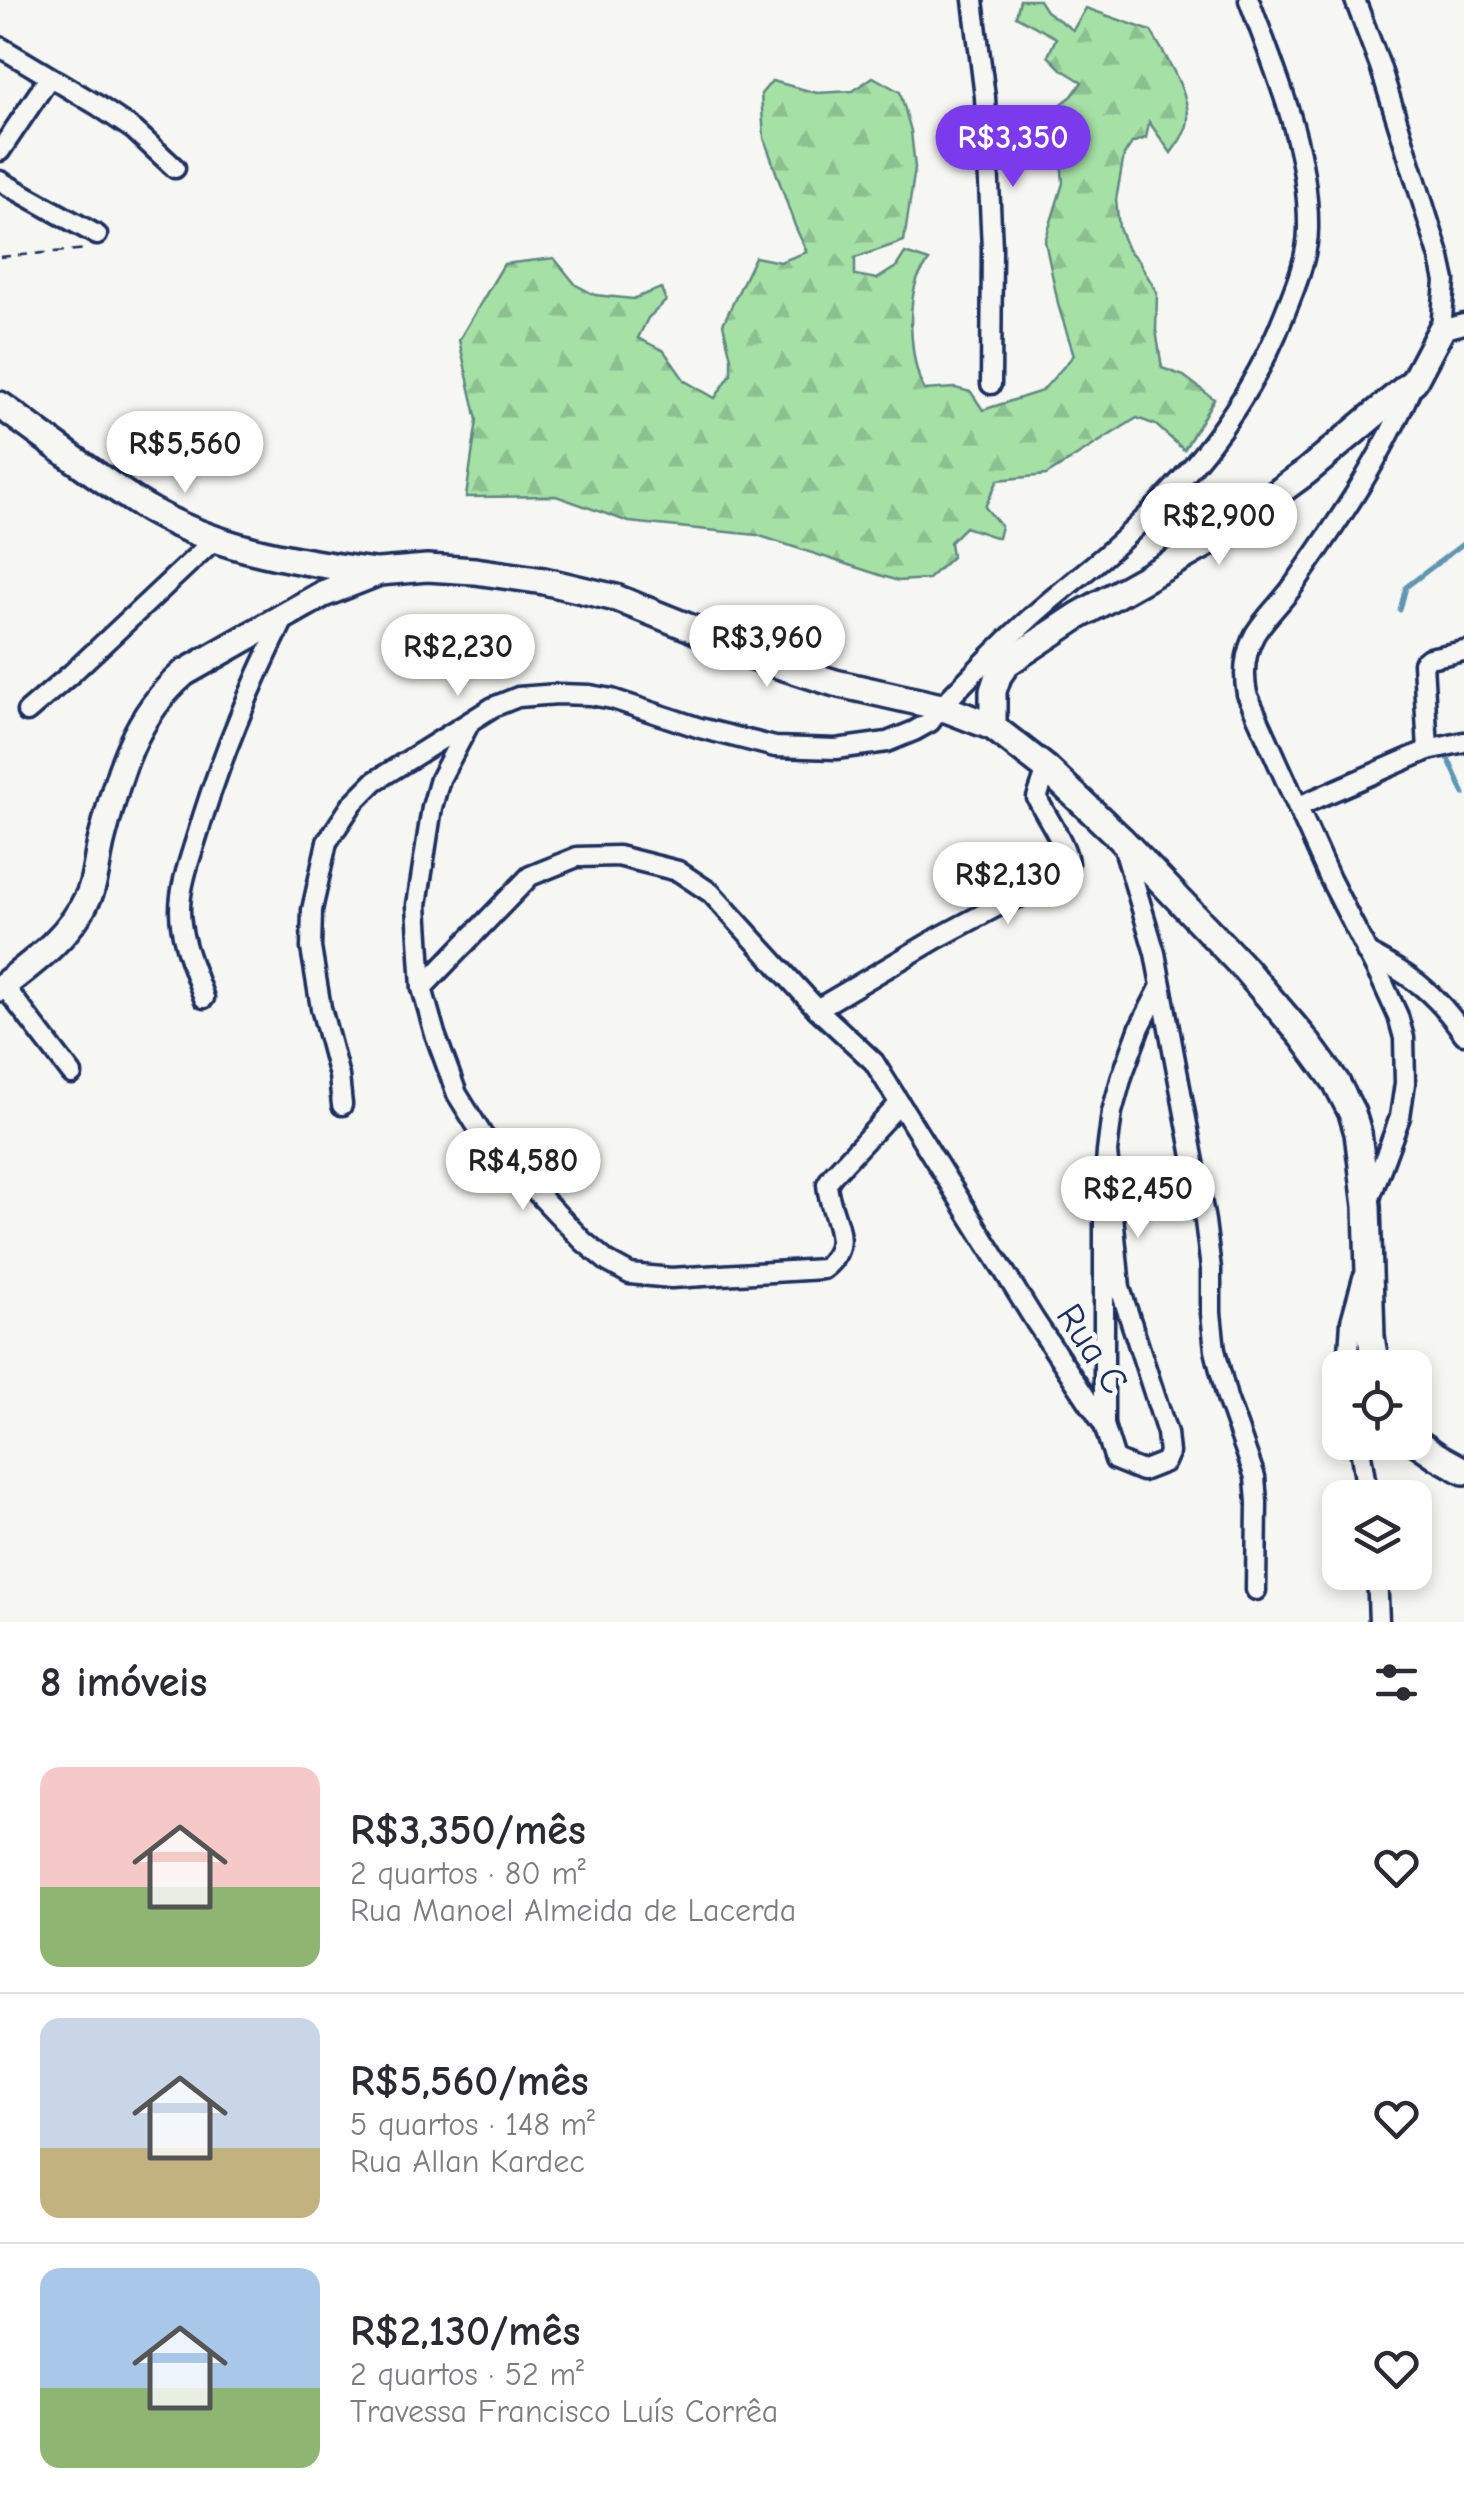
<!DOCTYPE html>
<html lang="pt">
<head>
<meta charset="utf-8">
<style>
	body { margin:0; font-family:"Comic Neue",sans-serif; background:#f2f2f3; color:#2b2b33; height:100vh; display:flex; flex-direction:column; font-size:38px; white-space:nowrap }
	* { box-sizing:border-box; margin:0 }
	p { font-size:32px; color:#7c7c81 }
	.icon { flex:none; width:55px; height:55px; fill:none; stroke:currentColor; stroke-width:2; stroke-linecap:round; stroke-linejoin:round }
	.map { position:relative; height:1622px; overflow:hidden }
	.drawer { display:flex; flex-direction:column; background:#fff; flex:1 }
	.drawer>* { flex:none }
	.controls { position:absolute; left:1322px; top:1350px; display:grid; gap:20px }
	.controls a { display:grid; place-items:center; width:110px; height:110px; border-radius:20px; background:#fff; box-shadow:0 5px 15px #0003; font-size:50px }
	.price { position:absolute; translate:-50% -85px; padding:0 22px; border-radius:35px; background:#fff; color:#222; font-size:32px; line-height:65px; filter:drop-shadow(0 2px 5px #0008) }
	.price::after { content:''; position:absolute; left:50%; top:60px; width:30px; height:22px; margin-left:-15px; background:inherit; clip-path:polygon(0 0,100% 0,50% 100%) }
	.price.on { background:#7c3aed; color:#fff }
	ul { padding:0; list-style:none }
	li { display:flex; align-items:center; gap:30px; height:250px; padding:0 40px }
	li+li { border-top:2px solid #e1e1e2 }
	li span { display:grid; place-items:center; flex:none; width:280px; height:200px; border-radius:20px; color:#555 }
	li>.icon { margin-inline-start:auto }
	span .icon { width:120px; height:120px; fill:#fffc; stroke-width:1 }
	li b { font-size:42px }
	h2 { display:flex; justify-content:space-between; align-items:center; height:120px; padding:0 40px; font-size:42px }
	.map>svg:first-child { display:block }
	.forest { fill:url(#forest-firs); stroke:#608882; stroke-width:2.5 }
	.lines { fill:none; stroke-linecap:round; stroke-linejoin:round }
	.stream { stroke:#5f97b3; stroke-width:5 }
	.street-casing { stroke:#1b2f5e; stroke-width:25 }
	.secondary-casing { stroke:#1b2f5e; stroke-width:32 }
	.path { stroke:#1b2f5e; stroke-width:2.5; stroke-dasharray:10 8; stroke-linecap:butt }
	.street { stroke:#f6f6f2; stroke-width:18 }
	.secondary { stroke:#f6f6f2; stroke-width:25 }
	.labels { text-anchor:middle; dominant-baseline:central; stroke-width:10; stroke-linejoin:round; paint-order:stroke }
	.street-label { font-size:38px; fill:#1b2f5e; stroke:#f6f6f2 }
</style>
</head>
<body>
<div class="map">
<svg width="1464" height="1622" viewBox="0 0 1464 1622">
	<defs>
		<pattern id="forest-firs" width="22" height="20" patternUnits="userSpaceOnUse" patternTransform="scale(2.5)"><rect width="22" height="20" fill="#a5e0a5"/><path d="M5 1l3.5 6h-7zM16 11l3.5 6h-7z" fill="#8dc090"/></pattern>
	</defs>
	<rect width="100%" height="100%" fill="#f6f6f2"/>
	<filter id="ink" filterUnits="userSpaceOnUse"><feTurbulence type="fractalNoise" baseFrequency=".01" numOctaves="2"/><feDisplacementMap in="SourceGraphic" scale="20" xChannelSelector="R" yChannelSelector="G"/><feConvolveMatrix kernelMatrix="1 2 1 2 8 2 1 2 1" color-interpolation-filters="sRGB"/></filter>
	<g filter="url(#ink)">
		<path class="forest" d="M1020 0H1039L1046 11 1073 30 1086 8 1151 31C1164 54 1194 99 1187 125 1185 135 1177 144 1171 153L1149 122 1146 138 1132 143 1124 155 1116 200 1119 228 1128 250 1139 261 1157 293 1156 330 1162 368 1184 376 1214 399 1184 450 1156 425 1137 418 1046 475 998 480 985 507 1001 526 998 538 965 527 950 542 952 557 928 579 898 581 757 535 629 522 556 496 466 497 477 420 459 340 504 264 554 258 576 285 595 295 633 299 661 288 666 301 648 318 638 338 664 351 685 381 715 398 731 374V358L723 324 755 257 780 262 807 252 795 226 764 138 761 94 772 81 817 93 853 91 873 77 900 92 911 131 915 168 904 241 855 258V275L877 279 896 267 905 253 929 261C924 268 918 275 916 283 907 312 911 363 924 390L955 388 971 392 983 410 1042 391 1074 355 1059 308 1045 241 1063 183 1060 146 1040 136 1047 115 1072 96 1082 82 1061 69 1048 56 1056 38 1016 16Z"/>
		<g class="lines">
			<g class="stream">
				<polyline points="1400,610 1406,587 1464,543"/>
				<polyline points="1448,758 1464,794"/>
			</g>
			<defs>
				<g id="street">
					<polyline points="973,0 985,97 992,248 991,384"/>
					<polyline points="1355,0 1380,66 1440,258 1445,281 1441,330 1464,324"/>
					<polyline points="0,47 97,105 134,130 175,168"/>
					<polyline points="0,151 49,78"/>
					<polyline points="0,181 97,235"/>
					<polyline points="27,712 71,674 216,538"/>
					<path d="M469 724 440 779 432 807 417 905 422 988 435 1034 457 1094 483 1136 583 1241 608 1262 630 1274 671 1278 823 1269C857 1243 829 1217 827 1184L832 1176 899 1104"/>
					<polyline points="1428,750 1423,663 1429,658 1464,651"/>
					<polyline points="1299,806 1428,750 1464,742"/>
					<polyline points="1123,845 1155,953 1205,1221 1211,1269 1211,1313 1215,1350 1227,1398 1255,1477 1257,1502 1256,1590"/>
					<path d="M1366 952C1412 976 1434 991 1464 1034"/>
					<polyline points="4,986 72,1074"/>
					<polyline points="422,988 530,876 577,857 618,856 678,871 711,893 817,1009 874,1062 1035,1321 1104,1425"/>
					<path d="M204 998C194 970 180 940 180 910 180 885 190 859 197 836 220 759 250 687 286 615"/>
					<path d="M817 1009 936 939 996 907 1061 879C1065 874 1067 872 1068 865 1069 848 1045 815 1037 798L1047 769"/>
					<path d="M342 1105 339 1076 321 1008 311 948 312 910 327 842 353 803 375 781 493 707 518 697 558 694 590 695 612 699 700 728 775 747 836 749 887 742 914 731 930 722 941 707C969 678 997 648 1027 621 1052 598 1078 578 1103 557 1180 490 1247 411 1284 315 1295 288 1308 257 1308 228 1309 148 1276 73 1249 0"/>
					<polyline points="1107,1152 1120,1288 1167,1433 1169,1453 1165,1462 1142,1471 1115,1460 1104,1425 1104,1195 1107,1152 1112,1112 1122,1076 1140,1027 1161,986"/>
					<path d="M1369 1201 1400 1117 1405 1083 1404 1038 1398 1016 1382 981 1330 879 1247 694C1243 674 1245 652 1255 634 1266 616 1282 602 1294 585 1338 522 1382 458 1412 386"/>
					<polyline points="1348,1368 1351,1321 1363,1278"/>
					<polyline points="1359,1442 1368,1498"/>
					<polyline points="1377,1572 1379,1622"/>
				</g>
				<g id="secondary">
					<path d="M0 405C46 438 91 473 138 503 209 548 293 561 374 572"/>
					<polyline points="993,727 993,691 998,676 1007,663 1078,616 1213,540 1306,472 1414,381 1441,330"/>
					<path d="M0 988C34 962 71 935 89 895 96 879 97 859 101 842 118 777 131 719 184 673L323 594 379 572 427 568 475 571 544 581 616 598 691 628 753 657 835 683 941 707 993 727 1047 769 1121 839 1244 968 1303 1037 1336 1082 1352 1113 1358 1133 1367 1206 1371 1337 1376 1368"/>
					<polyline points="1415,1441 1437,1456 1464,1471"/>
				</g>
			</defs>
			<use href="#street" class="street-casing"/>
			<use href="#secondary" class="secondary-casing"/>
			<polyline class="path" points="0,257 88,249"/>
			<use href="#street" class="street"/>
			<use href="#secondary" class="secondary"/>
		</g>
	</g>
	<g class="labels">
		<g class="street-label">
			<text transform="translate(1092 1349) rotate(57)">Rua C</text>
		</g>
	</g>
</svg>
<div class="controls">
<a><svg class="icon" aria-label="locate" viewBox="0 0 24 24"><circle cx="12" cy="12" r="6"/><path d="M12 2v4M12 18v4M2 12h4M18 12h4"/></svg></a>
<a><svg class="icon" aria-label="layers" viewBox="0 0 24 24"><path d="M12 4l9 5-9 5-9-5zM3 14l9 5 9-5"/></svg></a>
</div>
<b class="price on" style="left:1013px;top:190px">R$3,350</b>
<b class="price" style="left:185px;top:496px">R$5,560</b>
<b class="price" style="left:1219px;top:568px">R$2,900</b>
<b class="price" style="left:767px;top:690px">R$3,960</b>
<b class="price" style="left:458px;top:699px">R$2,230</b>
<b class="price" style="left:1008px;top:927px">R$2,130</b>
<b class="price" style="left:523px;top:1213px">R$4,580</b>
<b class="price" style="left:1138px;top:1241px">R$2,450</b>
</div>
<section class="drawer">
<h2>8 imóveis<svg class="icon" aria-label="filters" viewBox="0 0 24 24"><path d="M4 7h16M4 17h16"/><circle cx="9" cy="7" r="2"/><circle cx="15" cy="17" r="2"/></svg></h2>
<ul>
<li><span style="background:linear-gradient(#f6c9c9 60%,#8fb573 0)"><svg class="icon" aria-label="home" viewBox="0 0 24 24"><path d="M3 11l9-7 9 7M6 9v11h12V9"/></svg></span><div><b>R$3,350/mês</b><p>2 quartos · 80 m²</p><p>Rua Manoel Almeida de Lacerda</p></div><svg class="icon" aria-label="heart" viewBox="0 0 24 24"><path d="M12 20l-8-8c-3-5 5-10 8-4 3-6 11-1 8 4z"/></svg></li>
<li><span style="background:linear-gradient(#c9d6e8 65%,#c2b280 0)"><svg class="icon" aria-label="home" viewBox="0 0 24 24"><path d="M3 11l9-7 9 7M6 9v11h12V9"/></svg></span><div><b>R$5,560/mês</b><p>5 quartos · 148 m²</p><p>Rua Allan Kardec</p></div><svg class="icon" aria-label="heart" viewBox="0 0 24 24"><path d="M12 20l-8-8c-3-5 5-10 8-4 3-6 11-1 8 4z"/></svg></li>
<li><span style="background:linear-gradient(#a9c7e8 60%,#8fb573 0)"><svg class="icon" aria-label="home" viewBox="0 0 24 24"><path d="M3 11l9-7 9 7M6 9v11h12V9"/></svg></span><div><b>R$2,130/mês</b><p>2 quartos · 52 m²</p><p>Travessa Francisco Luís Corrêa</p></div><svg class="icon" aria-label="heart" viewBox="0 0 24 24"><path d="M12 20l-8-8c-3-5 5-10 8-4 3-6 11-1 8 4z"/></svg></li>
</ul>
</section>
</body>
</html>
